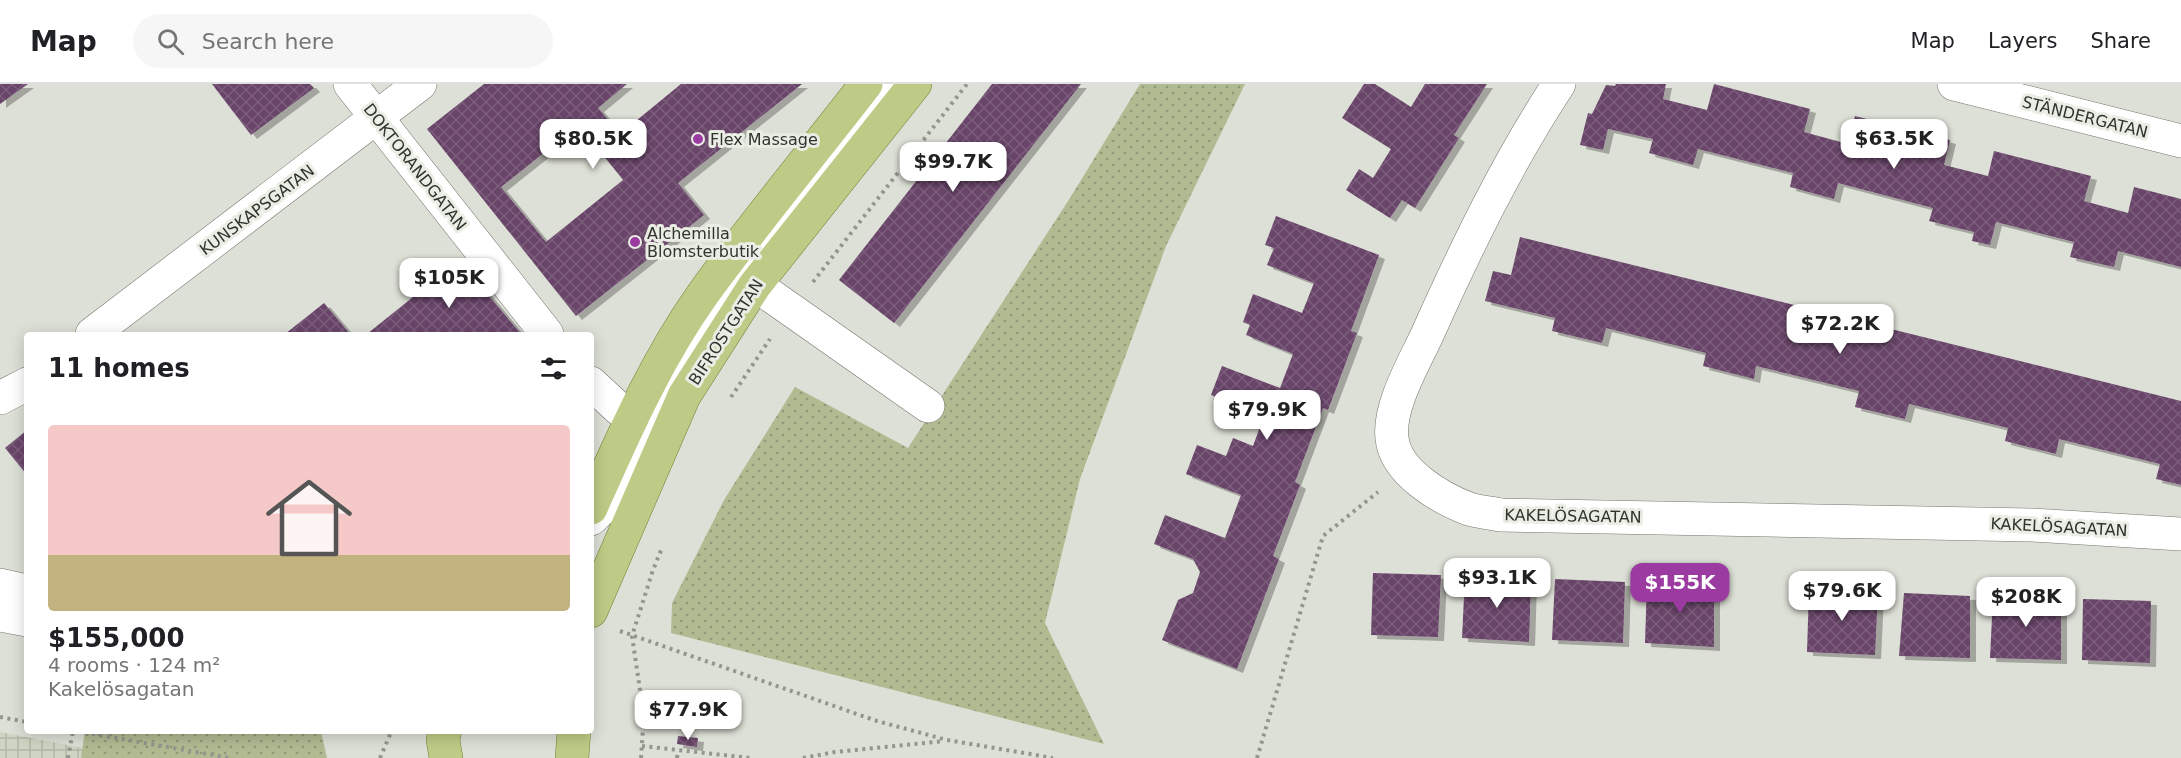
<!DOCTYPE html>
<html lang="en">
<head>
<meta charset="utf-8">
<style>
	body { margin:0; font-family:"DejaVu Sans",sans-serif; background:#f6f6f6; color:#202124; height:100vh; display:flex; flex-direction:column; font-size:22px; white-space:nowrap }
	* { box-sizing:border-box; margin:0 }
	p { font-size:20px; color:#757577 }
	.icon { flex:none; width:33px; height:33px; fill:none; stroke:currentColor; stroke-width:2; stroke-linecap:round; stroke-linejoin:round }
	.map { position:relative; flex:1; overflow:hidden }
	.sheet { position:absolute; left:24px; top:248px; width:570px; height:402px; display:flex; flex-direction:column; background:#fff; border-radius:6px; box-shadow:0 3px 15px #0003 }
	.sheet>* { flex:none }
	.price { position:absolute; translate:-50% -51px; padding:0 14px; border-radius:12px; background:#fff; color:#222; font-size:20px; line-height:39px; filter:drop-shadow(0 2px 3px #0008) }
	.price::after { content:''; position:absolute; left:50%; top:36px; width:18px; height:14px; margin-left:-9px; background:inherit; clip-path:polygon(0 0,100% 0,50% 100%) }
	.price.active { background:#9b3aa1; color:#fff }
	ul { padding:0; list-style:none }
	li { display:grid; align-content:center; gap:12px; height:318px; padding:0 24px }
	li+li { border-top:2px solid #e0e0e0 }
	li span { display:grid; place-items:center; height:186px; border-radius:6px; color:#555 }
	li>.icon { margin-inline-start:auto }
	span .icon { width:108px; height:108px; fill:#fffc; stroke-width:1 }
	li b { font-size:26px }
	h2 { display:flex; justify-content:space-between; align-items:center; height:72px; padding:0 24px; font-size:26px }
	header { display:flex; align-items:center; gap:36px; box-sizing:border-box; height:84px; padding:0 30px; background:#fff; border-bottom:2px solid #e0e0e0 }
	header strong { font-size:28px }
	nav { display:flex; gap:33px; margin-inline-start:auto; font-size:21px }
	.search { width:420px; height:54px; background:#f6f6f6; display:flex; align-items:center; gap:15px; box-sizing:border-box; padding:0 21px; border-radius:33px; color:#757577; font-size:22px }
	.map>svg:first-child { display:block }
	.industrial { fill:url(#industrial-grid) }
	.grass { fill:url(#grass-dots) }
	.building { fill:url(#building-cross-hatch); fill-rule:evenodd; filter:url(#shadow) }
	.lines { fill:none; stroke-linecap:round; stroke-linejoin:round }
	.minor-casing { stroke:#73766d; stroke-width:34 }
	.major-casing { stroke:#6f7f33; stroke-width:34 }
	.path { stroke:#93968e; stroke-width:4; stroke-dasharray:3 4.5; stroke-linecap:butt }
	.minor { stroke:#fff; stroke-width:33 }
	.major { stroke:#bdcb86; stroke-width:33 }
	.poi-dot { fill:#9b3aa1; stroke:#eaede3; stroke-width:2 }
	.labels { text-anchor:middle; dominant-baseline:central; stroke-width:6; stroke-linejoin:round; paint-order:stroke }
	.street-label { font-size:16px; fill:#31332f; stroke:#eaede3 }
	.poi-label { font-size:16px; fill:#31332f; stroke:#eaede3; text-anchor:start }
</style>
</head>
<body>
<header>
<strong>Map</strong>
<div class="search"><svg class="icon" aria-label="search" viewBox="0 0 24 24"><circle cx="10" cy="10" r="6"/><path d="M15 15l6 6"/></svg>Search here</div>
<nav><a>Map</a><a>Layers</a><a>Share</a></nav>
</header>
<div class="map">
<svg width="2181" height="674" viewBox="0 0 2181 674">
	<defs>
		<pattern id="industrial-grid" width="8" height="8" patternUnits="userSpaceOnUse" patternTransform="scale(1.5)"><rect width="8" height="8" fill="#d0d5c3"/><path d="M0 4h8M4 0v8" fill="none" stroke="#b3b7a8"/></pattern>
		<pattern id="grass-dots" width="8" height="8" patternUnits="userSpaceOnUse" patternTransform="scale(1.5)"><rect width="8" height="8" fill="#b0bb92"/><path d="M2 2h.1M6 6h.1" fill="none" stroke="#909978" stroke-width="1.8" stroke-linecap="round"/></pattern>
		<pattern id="building-cross-hatch" width="8" height="8" patternUnits="userSpaceOnUse" patternTransform="scale(1.5)"><rect width="8" height="8" fill="#69446a"/><path d="M0 0l8 8M0 8l8-8" fill="none" stroke="#7b5d7b"/></pattern>
		<filter id="shadow"><feDropShadow dx="6" dy="4" stdDeviation="0" flood-color="#0004"/></filter>
	</defs>
	<rect width="100%" height="100%" fill="#dde0d6"/>
	<polygon class="industrial" points="0,648 83,664 81,674 0,674"/>
	<g class="grass">
		<polygon points="1140,0 1245,0 1166,162 1080,395 1045,539 1104,660 671,549 672,519 724,416 795,303 908,364 1070,114"/>
		<polygon points="85,646 321,647 327,674 81,674"/>
	</g>
	<g class="building">
		<polygon points="0,0 28,0 0,20"/>
		<polygon points="212,0 310,0 314,4 251,51"/>
		<path d="M484 0H627L598 24 620 50 681 0H802L678 99 704 131 576 232 427 45ZM579 41 623 96 546 158 501 103Z"/>
		<polygon points="992,0 1081,0 894,239 839,196"/>
		<polygon points="1364,0 1375,0 1411,23 1425,0 1487,0 1454,51 1459,54 1415,124 1402,116 1390,134 1346,106 1359,85 1373,94 1391,65 1342,34"/>
		<polygon points="1616,0 1666,0 1663,15 1707,26 1714,0 1810,25 1804,48 1848,60 1855,32 1950,56 1944,81 1988,92 1994,67 2091,92 2084,117 2128,129 2134,103 2181,115 2181,183 2118,167 2114,183 2070,173 2074,158 1996,138 1990,161 1972,157 1974,148 1929,137 1933,124 1838,99 1834,115 1790,103 1793,89 1698,65 1693,81 1649,69 1653,55 1608,45 1603,66 1580,61 1588,29 1592,30 1606,1 1615,2"/>
		<polygon points="1276,132 1379,171 1351,247 1357,249 1328,326 1323,324 1295,398 1300,401 1273,472 1279,475 1237,585 1162,556 1178,516 1193,509 1200,488 1193,475 1154,460 1165,431 1225,454 1241,411 1186,390 1197,361 1226,372 1233,354 1253,362 1264,332 1211,311 1222,282 1280,304 1293,270 1246,251 1250,241 1243,238 1253,210 1302,229 1314,199 1267,181 1274,164 1265,161"/>
		<polygon points="1520,153 2181,317 2181,401 2156,395 2160,380 2059,355 2056,370 2005,357 2008,344 1909,320 1905,335 1855,323 1859,307 1756,282 1754,295 1703,282 1706,269 1606,244 1602,259 1552,247 1555,234 1485,217 1493,187 1511,191"/>
		<polygon points="459,176 521,250 367,250"/>
		<polygon points="324,219 350,250 285,250"/>
		<polygon points="27,346 27,391 5,364"/>
		<polygon points="1373,489 1441,491 1438,553 1371,551"/>
		<polygon points="1465,492 1531,495 1529,558 1462,554"/>
		<polygon points="1555,495 1625,498 1623,559 1552,556"/>
		<polygon points="1647,498 1714,501 1714,563 1645,559"/>
		<polygon points="1809,506 1878,508 1875,571 1807,568"/>
		<polygon points="1904,509 1970,512 1970,574 1899,572"/>
		<polygon points="1993,513 2061,514 2061,576 1990,574"/>
		<polygon points="2083,515 2151,517 2150,579 2082,576"/>
		<polygon points="678,652 698,654 697,663 677,660"/>
	</g>
	<g class="lines">
		<defs>
			<g id="minor">
				<polyline points="350,0 547,250"/>
				<path d="M1559 0C1507 79 1466 164 1427 251 1414 279 1388 323 1392 354 1395 388 1440 414 1469 425 1479 428 1491 429 1501 431L2032 441 2181 450"/>
				<polyline points="1954,0 2181,57"/>
				<polyline points="733,185 928,322"/>
				<polyline points="92,250 420,0"/>
				<polyline points="591,299 619,325 632,333"/>
				<polyline points="0,314 27,300"/>
				<polyline points="591,435 618,409 632,382 656,329 688,271 722,219 890,0"/>
				<polyline points="0,501 27,507"/>
				<polyline points="0,531 27,536"/>
			</g>
			<g id="major">
				<path d="M591 424C624 350 656 276 703 210 755 138 812 70 866 0"/>
				<polyline points="591,527 684,312 755,201 915,0"/>
				<polyline points="445,646 443,656 446,674"/>
				<polyline points="572,674 574,646"/>
			</g>
		</defs>
		<use href="#minor" class="minor-casing"/>
		<use href="#major" class="major-casing"/>
		<g class="path">
			<polyline points="813,198 967,0"/>
			<polyline points="731,313 770,255"/>
			<polyline points="620,547 877,637 947,656 1053,674"/>
			<polyline points="0,633 27,638"/>
			<polyline points="70,646 230,674"/>
			<polyline points="642,662 750,674"/>
			<polyline points="68,674 73,647"/>
			<polyline points="380,674 392,646"/>
			<polyline points="641,674 643,644 640,606 632,552 653,486 662,464"/>
			<polyline points="677,674 678,667"/>
			<polyline points="803,674 835,668 944,657"/>
			<polyline points="1257,674 1323,452 1378,408"/>
		</g>
		<use href="#minor" class="minor"/>
		<use href="#major" class="major"/>
	</g>
	<g class="poi-dot">
		<circle cx="698" cy="55" r="6"/>
		<circle cx="635" cy="158" r="6"/>
	</g>
	<g class="labels">
		<g class="street-label">
			<text transform="translate(2085 33) rotate(14)">STÄNDERGATAN</text>
			<text transform="translate(415 83) rotate(52)">DOKTORANDGATAN</text>
			<text transform="translate(257 126) rotate(-37)">KUNSKAPSGATAN</text>
			<text transform="translate(726 248) rotate(-57)">BIFROSTGATAN</text>
			<text transform="translate(1573 432) rotate(1)">KAKELÖSAGATAN</text>
			<text transform="translate(2059 443) rotate(3)">KAKELÖSAGATAN</text>
		</g>
		<g class="poi-label">
			<text x="710" y="55">Flex Massage</text>
			<text x="647" y="149">Alchemilla<tspan x="647" dy="18">Blomsterbutik</tspan></text>
		</g>
	</g>
</svg>
<b class="price" style="left:593px;top:86px">$80.5K</b>
<b class="price" style="left:1894px;top:86px">$63.5K</b>
<b class="price" style="left:953px;top:109px">$99.7K</b>
<b class="price" style="left:449px;top:225px">$105K</b>
<b class="price" style="left:1840px;top:271px">$72.2K</b>
<b class="price" style="left:1267px;top:357px">$79.9K</b>
<b class="price" style="left:1497px;top:525px">$93.1K</b>
<b class="price active" style="left:1680px;top:530px">$155K</b>
<b class="price" style="left:1842px;top:538px">$79.6K</b>
<b class="price" style="left:2026px;top:544px">$208K</b>
<b class="price" style="left:688px;top:657px">$77.9K</b>
<section class="sheet">
<h2>11 homes<svg class="icon" aria-label="filters" viewBox="0 0 24 24"><path d="M4 7h16M4 17h16"/><circle cx="9" cy="7" r="2"/><circle cx="15" cy="17" r="2"/></svg></h2>
<ul>
<li><span style="background:linear-gradient(#f6c9c9 70%,#c2b280 0)"><svg class="icon" aria-label="home" viewBox="0 0 24 24"><path d="M3 11l9-7 9 7M6 9v11h12V9"/></svg></span><div><b>$155,000</b><p>4 rooms · 124 m²</p><p>Kakelösagatan</p></div></li>
</ul>
</section>
</div>
</body>
</html>
